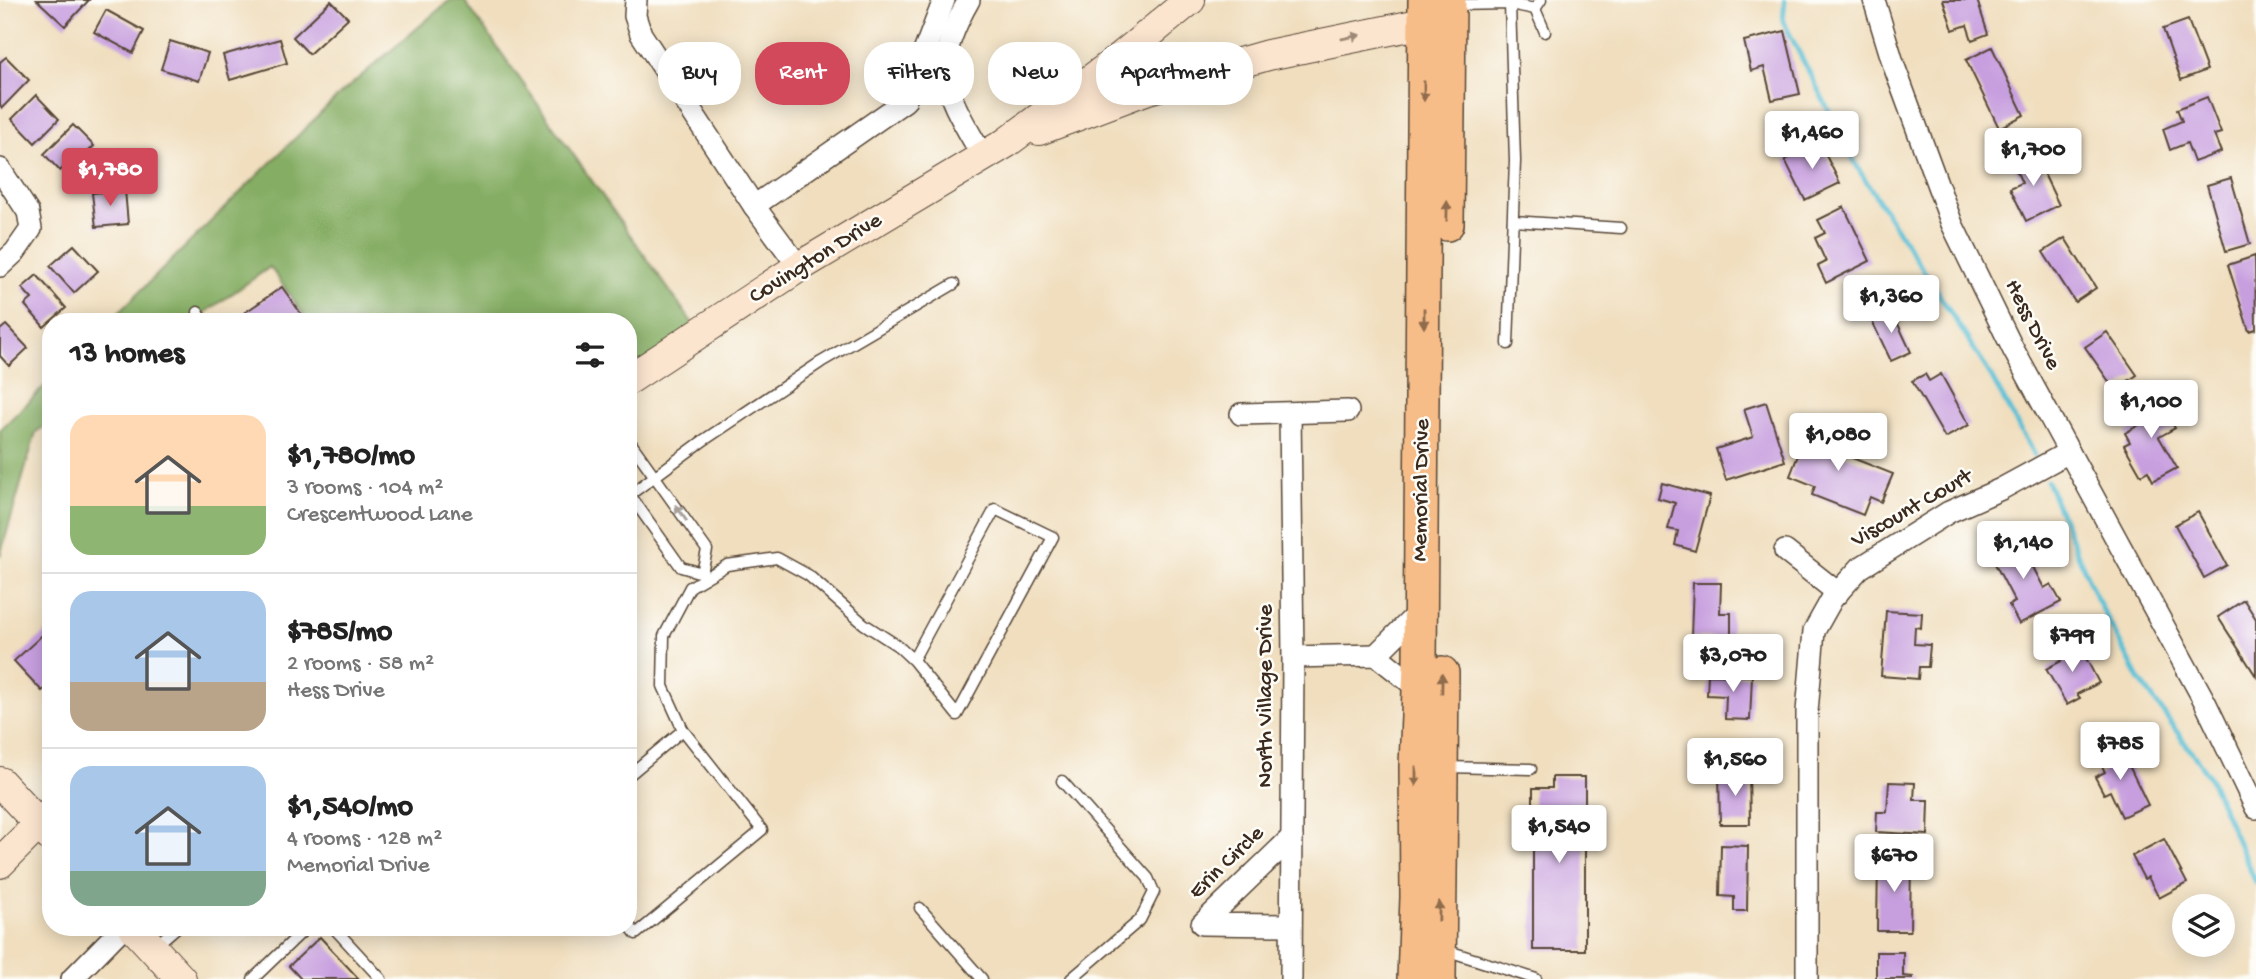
<!DOCTYPE html>
<html lang="en">
<head>
<meta charset="utf-8">
<style>
	body { margin:0; font-family:"Gochi Hand",sans-serif; background:#f6f6f6; color:#222; height:100vh; display:flex; flex-direction:column; font-size:26px; white-space:nowrap }
	* { box-sizing:border-box; margin:0 }
	p { font-size:23px; color:#767676 }
	.icon { flex:none; width:38px; height:38px; fill:none; stroke:currentColor; stroke-width:2; stroke-linecap:round; stroke-linejoin:round }
	.map { position:relative; flex:1; overflow:hidden }
	.sheet { position:absolute; left:42px; top:313px; width:595px; height:623px; display:flex; flex-direction:column; background:#fff; border-radius:28px; box-shadow:0 4px 18px #0003 }
	.sheet>* { flex:none }
	.hud { position:absolute; left:658px; top:42px; width:665px; height:63px; display:flex; gap:14px }
	.buttons { position:absolute; left:2172px; top:894px; display:grid; gap:14px }
	.buttons a { display:grid; place-items:center; width:63px; height:63px; border-radius:50%; background:#fff; box-shadow:0 4px 18px #0003; font-size:35px }
	.price { position:absolute; translate:-50% -60px; padding:0 16px; border-radius:7px; background:#fff; color:#222; font-size:23px; line-height:46px; filter:drop-shadow(0 2px 4px #0008) }
	.price::after { content:''; position:absolute; left:50%; top:42px; width:21px; height:16px; margin-left:-10px; background:inherit; clip-path:polygon(0 0,100% 0,50% 100%) }
	.price.selected { background:#d1495b; color:#fff }
	ul { padding:0; list-style:none }
	li { display:flex; align-items:center; gap:21px; height:175px; padding:0 28px }
	li+li { border-top:2px solid #e0e0e0 }
	li span { display:grid; place-items:center; flex:none; width:196px; height:140px; border-radius:21px; color:#555 }
	li>.icon { margin-inline-start:auto }
	span .icon { width:84px; height:84px; fill:#fffc; stroke-width:1 }
	li b { font-size:30px }
	h2 { display:flex; justify-content:space-between; align-items:center; height:84px; padding:0 28px; font-size:30px }
	.chip { padding:0 24px; border-radius:28px; background:#fff; box-shadow:0 4px 18px #0003; font-size:24px; line-height:63px }
	.chip.selected { background:#d1495b; color:#fff }
	.map>svg:first-child { display:block }
	.forest { fill:#85ad63; stroke:#606c40; stroke-width:2 }
	.lines { fill:none; stroke-linecap:round; stroke-linejoin:round }
	.stream { stroke:#58bfd5; stroke-width:5 }
	.building { fill:#c79fdf }
	.lane-casing { stroke:#564536; stroke-width:13 }
	.street-casing { stroke:#564536; stroke-width:24 }
	.secondary-casing { stroke:#564536; stroke-width:32 }
	.primary-casing { stroke:#564536; stroke-width:36 }
	.lane { stroke:#fff; stroke-width:10 }
	.street { stroke:#fff; stroke-width:21 }
	.secondary { stroke:#fce5cf; stroke-width:30 }
	.primary { stroke:#f7bd88; stroke-width:33 }
	.oneway { fill:#9c8876 }
	.oneway2 { fill:#906c4e }
	.oneway3 { fill:#a79f9a }
	.labels { text-anchor:middle; dominant-baseline:central; stroke-width:5; stroke-linejoin:round; paint-order:stroke }
	.street-label { font-size:23px; fill:#3b2a1e; stroke:#fdfcf7 }
</style>
</head>
<body>
<div class="map">
<svg width="2256" height="979" viewBox="0 0 2256 979">
	<rect width="100%" height="100%" fill="#fdfcf7"/>
	<filter id="ink" filterUnits="userSpaceOnUse"><feTurbulence type="fractalNoise" baseFrequency=".0143" numOctaves="2"/><feDisplacementMap in="SourceGraphic" scale="14" xChannelSelector="R" yChannelSelector="G"/><feConvolveMatrix kernelMatrix="1 2 1 2 8 2 1 2 1" color-interpolation-filters="sRGB"/></filter>
	<filter id="wash" filterUnits="userSpaceOnUse"><feTurbulence type="fractalNoise" baseFrequency=".00686" numOctaves="4" result="noise"/><feDisplacementMap in="SourceGraphic" scale="28" xChannelSelector="R" yChannelSelector="G"/><feGaussianBlur stdDeviation="1.57" result="paint"/><feColorMatrix in="noise" values="0 0 0 0 0 0 0 0 0 0 0 0 0 0 0 0 0 1.4 0 .05"/><feComposite in="paint" operator="in"/></filter>
	<g filter="url(#wash)">
		<rect width="100%" height="100%" fill="#f0debe"/>
		<g class="forest">
			<polygon points="450,0 464,0 703,338 628,385 628,322 309,322 270,267 192,322 109,322 339,95"/>
			<polygon points="51,380 51,422 36,432 0,556 0,430"/>
		</g>
		<g class="lines">
			<g class="stream">
				<polyline points="1785,0 1783,21 1859,170 1988,371 2034,455"/>
				<polyline points="2047,481 2095,595 2139,679 2208,775 2256,883"/>
			</g>
		</g>
		<g id="blocks">
			<g class="building">
				<polygon points="37,0 89,0 65,26"/>
				<polygon points="1943,0 1977,0 1988,34 1972,40 1967,25 1953,30"/>
				<polygon points="331,1 348,18 309,54 293,37"/>
				<polygon points="106,10 144,31 133,53 94,32"/>
				<polygon points="2188,20 2207,70 2181,80 2163,29"/>
				<polygon points="1785,31 1800,94 1772,100 1764,67 1751,71 1744,41"/>
				<polygon points="280,39 287,63 230,80 223,55"/>
				<polygon points="170,41 208,53 199,81 161,69"/>
				<polygon points="708,45 723,72 709,80 694,53"/>
				<polygon points="1992,47 2024,115 1999,128 1966,60"/>
				<polygon points="6,57 29,80 2,108 0,105 0,62"/>
				<polygon points="36,95 59,119 35,143 12,119"/>
				<polygon points="2207,97 2221,133 2214,135 2221,152 2194,162 2187,143 2170,150 2163,129 2182,121 2177,109"/>
				<polygon points="73,125 94,146 73,167 69,162 60,171 44,154"/>
				<polygon points="1819,142 1840,183 1805,200 1785,160"/>
				<polygon points="2033,151 2059,205 2026,221 2010,188 2022,183 2012,162"/>
				<polygon points="2231,178 2250,244 2226,251 2207,185"/>
				<polygon points="125,190 128,224 96,227 92,193"/>
				<polygon points="1844,207 1870,261 1826,283 1818,266 1826,262 1815,238 1825,233 1818,220"/>
				<polygon points="2065,238 2096,288 2075,302 2043,252"/>
				<polygon points="74,245 98,271 74,293 50,266"/>
				<polygon points="2255,256 2256,329 2249,331 2228,265"/>
				<polygon points="37,275 66,308 44,327 25,305 32,299 22,288"/>
				<polygon points="282,287 307,322 231,322"/>
				<polygon points="1891,309 1911,352 1891,361 1871,319"/>
				<polygon points="6,325 28,348 9,366 0,356 0,330"/>
				<polygon points="2107,332 2137,375 2115,390 2085,347"/>
				<polygon points="1925,374 1929,381 1941,374 1969,425 1945,438 1912,381"/>
				<polygon points="2155,393 2175,428 2159,437 2177,468 2153,481 2148,471 2141,475 2124,445 2130,442 2125,433 2144,422 2135,405"/>
				<polygon points="1766,402 1785,461 1726,480 1716,449 1753,437 1744,409"/>
				<polygon points="1809,427 1847,442 1842,454 1893,474 1881,502 1870,497 1863,515 1812,495 1815,486 1790,476"/>
				<polygon points="1662,483 1710,496 1695,551 1675,545 1678,531 1668,529 1675,503 1658,498"/>
				<polygon points="2198,512 2227,565 2204,578 2175,525"/>
				<polygon points="2014,531 2044,588 2051,584 2061,602 2019,624 2009,605 2015,602 1993,560 2003,555 1996,541"/>
				<polygon points="1693,583 1721,583 1720,613 1731,613 1731,638 1691,637"/>
				<polygon points="2244,600 2256,619 2256,676 2218,617"/>
				<polygon points="1886,611 1922,613 1921,628 1915,627 1914,644 1930,645 1928,667 1919,667 1918,679 1881,676"/>
				<polygon points="51,627 51,683 42,691 14,661"/>
				<polygon points="2078,643 2099,683 2077,694 2080,698 2067,705 2046,669 2061,661 2057,654"/>
				<polygon points="1708,675 1752,676 1750,720 1725,719 1726,696 1707,695"/>
				<polygon points="2119,745 2148,805 2122,817 2110,791 2104,794 2095,777 2105,772 2097,756"/>
				<polygon points="1749,771 1750,824 1720,824 1719,772"/>
				<polygon points="1552,777 1585,777 1585,950 1533,950 1533,788 1552,788"/>
				<polygon points="1889,782 1915,783 1914,800 1929,800 1928,835 1876,832 1877,812 1887,812"/>
				<polygon points="2164,839 2187,883 2159,898 2148,877 2144,879 2132,856"/>
				<polygon points="1721,845 1748,846 1747,911 1734,911 1734,897 1720,896"/>
				<polygon points="1878,858 1911,858 1910,931 1877,931"/>
				<polygon points="320,937 359,979 301,979 289,966"/>
				<polygon points="1876,952 1903,952 1903,976 1913,977 1913,979 1876,979"/>
			</g>
		</g>
	</g>
	<g filter="url(#ink)">
		<use href="#blocks" fill-opacity="0" stroke="#564536" stroke-width="2"/>
		<g class="lines">
			<defs>
				<g id="lane">
					<polyline points="1452,5 1510,4 1535,9 1541,0"/>
					<polyline points="1535,9 1545,32"/>
					<polyline points="1513,221 1621,228"/>
					<polyline points="198,312 204,322"/>
					<polyline points="1508,344 1515,161 1510,4"/>
					<polyline points="628,439 707,550 702,573 705,578 690,587 664,636 663,686 683,730 762,830 636,934 628,924"/>
					<polyline points="628,492 681,567 702,573"/>
					<polyline points="628,496 704,440 821,362 954,284"/>
					<polyline points="705,578 727,565 777,558 808,575 864,624 898,646 913,660 957,715 1053,537 995,509 913,660"/>
					<polyline points="1446,767 1531,769"/>
					<polyline points="628,776 683,730"/>
					<polyline points="1062,781 1148,878 1154,892 1140,920 1071,979"/>
					<polyline points="920,908 982,979"/>
					<polyline points="334,928 381,979"/>
					<polyline points="154,947 176,928"/>
					<polyline points="1442,949 1536,979"/>
					<polyline points="253,979 306,928"/>
				</g>
				<g id="street">
					<polyline points="636,0 635,16 641,34 754,206 905,101 944,0"/>
					<path d="M969 0C957 21 944 48 945 72 946 97 971 135 983 157"/>
					<polyline points="1874,0 1894,66 1952,224 2013,349 2205,702 2256,808"/>
					<polyline points="0,169 28,212 31,229 15,252 0,266"/>
					<polyline points="754,206 799,267"/>
					<polyline points="1290,413 1293,657 1291,979"/>
					<polyline points="1241,414 1348,411"/>
					<polyline points="1785,551 1838,593"/>
					<polyline points="1376,655 1421,610"/>
					<polyline points="1293,657 1376,655 1420,690"/>
					<polyline points="1291,925 1202,924 1292,837"/>
					<polyline points="72,979 122,928"/>
					<polyline points="1807,979 1807,712 1814,631 1832,599 1860,568 1949,512 2001,489 2069,452"/>
				</g>
				<g id="secondary">
					<polyline points="1039,130 1148,89 1268,55 1424,23 1445,8"/>
					<polyline points="628,380 799,267 1006,143 1116,61 1190,0"/>
					<polyline points="0,782 51,837"/>
					<polyline points="0,863 51,812"/>
					<polyline points="134,928 181,979"/>
				</g>
				<g id="primary">
					<polyline points="1447,224 1449,0"/>
					<polyline points="1414,979 1417,897 1416,766 1420,665 1425,0"/>
					<polyline points="1439,979 1442,673"/>
				</g>
			</defs>
			<use href="#lane" class="lane-casing"/>
			<use href="#street" class="street-casing"/>
			<use href="#secondary" class="secondary-casing"/>
			<use href="#primary" class="primary-casing"/>
			<use href="#lane" class="lane"/>
			<use href="#street" class="street"/>
			<use href="#secondary" class="secondary"/>
			<use href="#primary" class="primary"/>
		</g>
		<defs><path id="oneway-solid" d="M-6-.8H1V-3.2L6.5 0L1 3.2V.8H-6Z" transform="scale(1.75)"/></defs>
		<use class="oneway" href="#oneway-solid" transform="translate(1351 37) rotate(-12)"/>
		<g class="oneway2">
			<use href="#oneway-solid" transform="translate(1424 91) rotate(90)"/>
			<use href="#oneway-solid" transform="translate(1447 211) rotate(-89)"/>
			<use href="#oneway-solid" transform="translate(1424 318) rotate(90)"/>
			<use href="#oneway-solid" transform="translate(1442 683) rotate(-89)"/>
			<use href="#oneway-solid" transform="translate(1416 776) rotate(90)"/>
			<use href="#oneway-solid" transform="translate(1439 911) rotate(-89)"/>
		</g>
		<use class="oneway3" href="#oneway-solid" transform="translate(681 513) rotate(-125)"/>
	</g>
	<g class="labels">
		<g class="street-label">
			<text transform="translate(816 259) rotate(-32)">Covington Drive</text>
			<text transform="translate(2032 325) rotate(63)">Hess Drive</text>
			<text transform="translate(1422 490) rotate(-89)">Memorial Drive</text>
			<text transform="translate(1912 509) rotate(-30)">Viscount Court</text>
			<text transform="translate(1266 696) rotate(-90)">North Village Drive</text>
			<text transform="translate(1227 863) rotate(-44)">Erin Circle</text>
		</g>
	</g>
</svg>
<div class="buttons">
<a><svg class="icon" aria-label="layers" viewBox="0 0 24 24"><path d="M12 4l9 5-9 5-9-5zM3 14l9 5 9-5"/></svg></a>
</div>
<b class="price" style="left:1812px;top:171px">$1,460</b>
<b class="price" style="left:2033px;top:188px">$1,700</b>
<b class="price selected" style="left:110px;top:208px">$1,780</b>
<b class="price" style="left:1891px;top:335px">$1,360</b>
<b class="price" style="left:2151px;top:440px">$1,100</b>
<b class="price" style="left:1838px;top:473px">$1,080</b>
<b class="price" style="left:2023px;top:581px">$1,140</b>
<b class="price" style="left:2072px;top:674px">$799</b>
<b class="price" style="left:1733px;top:694px">$3,070</b>
<b class="price" style="left:2120px;top:782px">$785</b>
<b class="price" style="left:1735px;top:798px">$1,560</b>
<b class="price" style="left:1559px;top:865px">$1,540</b>
<b class="price" style="left:1894px;top:894px">$670</b>
<div class="hud">
<a class="chip">Buy</a>
<a class="chip selected">Rent</a>
<a class="chip">Filters</a>
<a class="chip">New</a>
<a class="chip">Apartment</a>
</div>
<section class="sheet">
<h2>13 homes<svg class="icon" aria-label="filters" viewBox="0 0 24 24"><path d="M4 7h16M4 17h16"/><circle cx="9" cy="7" r="2"/><circle cx="15" cy="17" r="2"/></svg></h2>
<ul>
<li><span style="background:linear-gradient(#ffd9b3 65%,#8fb573 0)"><svg class="icon" aria-label="home" viewBox="0 0 24 24"><path d="M3 11l9-7 9 7M6 9v11h12V9"/></svg></span><div><b>$1,780/mo</b><p>3 rooms · 104 m²</p><p>Crescentwood Lane</p></div></li>
<li><span style="background:linear-gradient(#a9c7e8 65%,#b9a48a 0)"><svg class="icon" aria-label="home" viewBox="0 0 24 24"><path d="M3 11l9-7 9 7M6 9v11h12V9"/></svg></span><div><b>$785/mo</b><p>2 rooms · 58 m²</p><p>Hess Drive</p></div></li>
<li><span style="background:linear-gradient(#a9c7e8 75%,#7fa58c 0)"><svg class="icon" aria-label="home" viewBox="0 0 24 24"><path d="M3 11l9-7 9 7M6 9v11h12V9"/></svg></span><div><b>$1,540/mo</b><p>4 rooms · 128 m²</p><p>Memorial Drive</p></div></li>
</ul>
</section>
</div>
</body>
</html>
